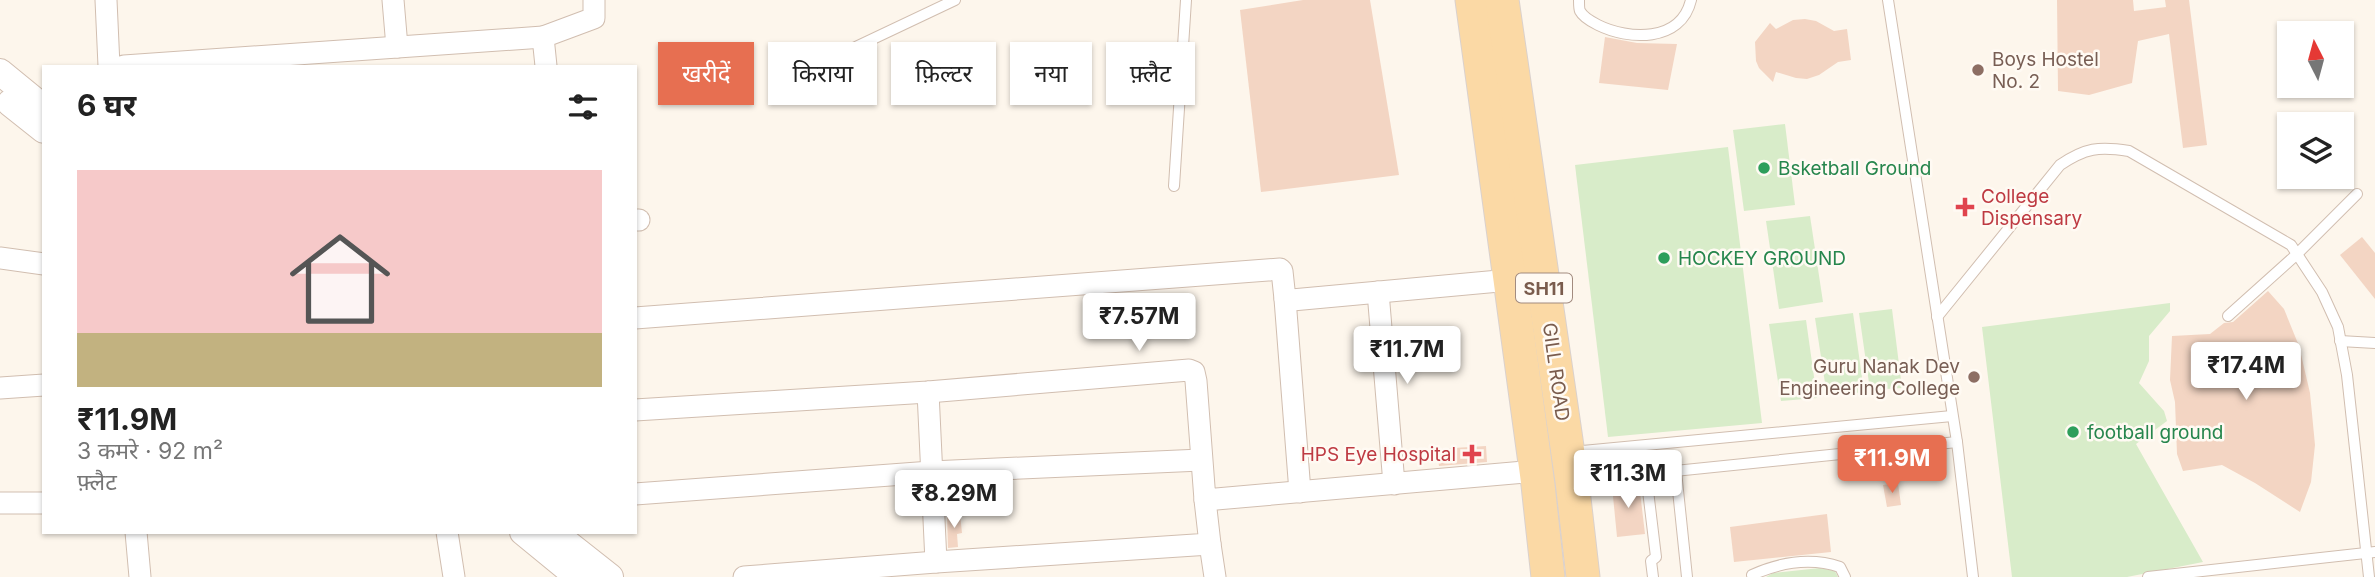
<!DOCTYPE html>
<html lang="hi">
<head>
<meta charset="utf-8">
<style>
	body { margin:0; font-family:Inter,"Noto Sans Devanagari",sans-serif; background:#f6f6f6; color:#222; height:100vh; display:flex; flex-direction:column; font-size:26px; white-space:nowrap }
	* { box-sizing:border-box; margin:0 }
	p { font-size:23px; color:#767676 }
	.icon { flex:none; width:38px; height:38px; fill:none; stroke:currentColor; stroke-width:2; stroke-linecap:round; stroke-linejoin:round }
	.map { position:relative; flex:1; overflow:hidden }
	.sheet { position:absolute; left:42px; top:65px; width:595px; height:469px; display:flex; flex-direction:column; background:#fff; border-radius:0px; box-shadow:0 2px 5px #0004 }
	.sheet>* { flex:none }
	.guide { position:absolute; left:658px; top:42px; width:665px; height:63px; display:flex; gap:14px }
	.needle { width:46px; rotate:354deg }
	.tools { position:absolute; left:2277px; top:21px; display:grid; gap:14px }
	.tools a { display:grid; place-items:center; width:77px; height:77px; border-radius:0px; background:#fff; box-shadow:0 2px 5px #0004; font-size:35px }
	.price { position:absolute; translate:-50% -60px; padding:0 16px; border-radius:7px; background:#fff; color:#222; font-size:23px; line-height:46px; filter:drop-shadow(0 2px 4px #0008) }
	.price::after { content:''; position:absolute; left:50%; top:42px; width:21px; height:16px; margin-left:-10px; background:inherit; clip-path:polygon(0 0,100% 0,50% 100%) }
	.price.current { background:#e76f51; color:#fff }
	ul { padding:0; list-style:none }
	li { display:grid; align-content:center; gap:14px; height:371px; padding:0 35px }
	li span { display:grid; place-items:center; height:217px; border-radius:0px; color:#555 }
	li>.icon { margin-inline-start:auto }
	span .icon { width:126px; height:126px; fill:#fffc; stroke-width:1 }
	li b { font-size:30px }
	h2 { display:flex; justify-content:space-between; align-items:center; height:84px; padding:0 35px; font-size:30px }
	.pill { padding:0 24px; border-radius:0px; background:#fff; box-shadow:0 2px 5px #0004; font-size:24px; line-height:63px }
	.pill.current { background:#e76f51; color:#fff }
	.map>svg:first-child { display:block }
	.green { fill:#d8ecc9 }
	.building { fill:#f3d5c3 }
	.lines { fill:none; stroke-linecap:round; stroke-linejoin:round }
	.service-casing { stroke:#d1beb0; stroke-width:12 }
	.minor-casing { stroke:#d1beb0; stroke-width:23 }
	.tertiary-casing { stroke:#d1beb0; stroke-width:28 }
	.primary-casing { stroke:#dad1cd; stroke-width:35 }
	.service { stroke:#fff; stroke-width:10 }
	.minor { stroke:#fff; stroke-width:21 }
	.tertiary { stroke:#fff; stroke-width:26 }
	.primary { stroke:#fbd9a5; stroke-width:33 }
	.education-dot { fill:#8d6e63; stroke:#fffaf3; stroke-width:2.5 }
	.leisure-dot { fill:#2e9e5b; stroke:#fffaf3; stroke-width:2.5 }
	.health-dot { fill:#e0444e; stroke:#fffaf3; stroke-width:2.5 }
	.labels { text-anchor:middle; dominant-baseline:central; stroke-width:5; stroke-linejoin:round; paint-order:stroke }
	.shield { fill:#fffaf3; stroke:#a28b7f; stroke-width:2 }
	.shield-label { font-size:18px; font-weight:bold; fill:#7a5c4d }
	.education-label { font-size:19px; fill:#785e54; stroke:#fffaf3; text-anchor:start }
	.leisure-label { font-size:19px; fill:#27864d; stroke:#fffaf3; text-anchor:start }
	.health-label { font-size:19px; fill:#be3a42; stroke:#fffaf3; text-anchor:start }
	.street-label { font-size:19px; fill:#7a5c4d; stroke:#fffaf3 }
</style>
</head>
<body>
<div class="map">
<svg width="2375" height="577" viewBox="0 0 2375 577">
	<rect width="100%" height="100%" fill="#fdf6ec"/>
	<g class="green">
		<polygon points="1785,124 1795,205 1744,211 1733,130"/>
		<polygon points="1728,147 1762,423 1608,437 1575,165"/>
		<polygon points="1810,216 1823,302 1779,309 1766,221"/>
		<polygon points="2170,303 2170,311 2149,336 2149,361 2139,383 2164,411 2167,421 2136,444 2203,562 2127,577 2012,577 1982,327"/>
		<polygon points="1892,309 1902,388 1870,390 1859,313"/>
		<polygon points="1853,313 1864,392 1827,396 1815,318"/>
		<polygon points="1806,320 1817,398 1781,401 1769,324"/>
		<polygon points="1820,568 1835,571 1838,577 1766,577 1773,573"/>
	</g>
	<g class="building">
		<polygon points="1303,0 1370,0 1399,175 1261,192 1240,10"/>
		<polygon points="2057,0 2133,0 2134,11 2166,7 2165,0 2189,0 2207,145 2183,148 2169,34 2138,41 2132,83 2089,95 2058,91"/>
		<polygon points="1805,19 1816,21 1834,31 1847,29 1851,60 1838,62 1819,75 1807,79 1796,78 1776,72 1773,82 1759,68 1756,61 1755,42 1770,23 1776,29 1793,20"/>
		<polygon points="1605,37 1637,43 1677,44 1668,90 1599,83"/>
		<polygon points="2362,237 2375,253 2375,299 2340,255"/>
		<polygon points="2268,291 2284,309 2299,346 2310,393 2315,445 2311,482 2300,512 2255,483 2222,465 2183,471 2177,454 2175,402 2170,380 2172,336 2210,334 2224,323 2233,322"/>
		<polygon points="1486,446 1487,462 1439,466 1437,449"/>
		<polygon points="1639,483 1645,534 1617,537 1612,486"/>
		<polygon points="1898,483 1901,505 1887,507 1883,485"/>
		<polygon points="960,514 962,533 957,534 958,547 948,548 947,515"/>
		<polygon points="1827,514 1831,552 1734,562 1730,527"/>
	</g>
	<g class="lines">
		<defs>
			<g id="service">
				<path d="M1579 0C1579 1 1579 9 1580 11 1583 17 1592 22 1598 25 1628 40 1681 43 1691 0"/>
				<polyline points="1888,0 1957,442 1973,577"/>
				<polyline points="803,72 955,0"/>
				<polyline points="1174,186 1186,0"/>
				<polyline points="2228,316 2296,255 2357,194"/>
				<path d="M1937 317 2060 165C2085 148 2099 146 2129 151L2291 245 2322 292 2338 327 2347 375 2369 577"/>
				<polyline points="2340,341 2375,343"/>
				<polyline points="1572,452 1952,416"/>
				<polyline points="1676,471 1687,577"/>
				<polyline points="1646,474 1656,557 1651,561 1653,577"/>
				<polyline points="1577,481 1957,442"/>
				<path d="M1752 575C1781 562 1810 557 1840 567L1845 577"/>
				<polyline points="2148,577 2375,552"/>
			</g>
			<g id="minor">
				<polyline points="106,0 109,66"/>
				<polyline points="393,0 397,47"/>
				<polyline points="124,66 543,37"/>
				<polyline points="546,66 543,37 594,18 594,0"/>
				<polyline points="635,220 639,220"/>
				<polyline points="0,258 44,264"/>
				<polyline points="1378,292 1394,484"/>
				<polyline points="1285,299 1300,492"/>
				<polyline points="635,318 1280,269 1282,271 1285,299 1292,300 1510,280"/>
				<polyline points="0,388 44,385"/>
				<polyline points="928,392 936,562"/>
				<polyline points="635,410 928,392 1189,370 1194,372 1196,381 1205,500 1536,471"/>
				<polyline points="635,494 931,472 1201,460"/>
				<polyline points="0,503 44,503"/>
				<polyline points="136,532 140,577"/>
				<polyline points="447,532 454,577"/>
				<polyline points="1210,544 1215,577"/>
				<polyline points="744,577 936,562 1210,544 1205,500"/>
			</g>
			<g id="tertiary">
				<polyline points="0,72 44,108"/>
				<polyline points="10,103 44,130"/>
				<polyline points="523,532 578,577"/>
				<polyline points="553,532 610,577"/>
			</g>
			<g id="primary">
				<polyline points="1472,0 1538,485 1548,577"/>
				<polyline points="1502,0 1572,481 1583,577"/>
			</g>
		</defs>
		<use href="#service" class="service-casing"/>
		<use href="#minor" class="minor-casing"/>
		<use href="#tertiary" class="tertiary-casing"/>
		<use href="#primary" class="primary-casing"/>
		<use href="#service" class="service"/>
		<use href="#minor" class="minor"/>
		<use href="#tertiary" class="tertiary"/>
		<use href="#primary" class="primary"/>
	</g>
	<g class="education-dot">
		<circle cx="1978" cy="70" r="7"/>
		<circle cx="1974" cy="377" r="7"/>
	</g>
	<g class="leisure-dot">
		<circle cx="1764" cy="168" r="7"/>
		<circle cx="1664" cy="258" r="7"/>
		<circle cx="2073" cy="432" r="7"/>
	</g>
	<g class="health-dot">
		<path d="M1961.5 196.5h7v7h7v7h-7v7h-7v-7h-7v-7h7z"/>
		<path d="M1468.5 443.5h7v7h7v7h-7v7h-7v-7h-7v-7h7z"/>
	</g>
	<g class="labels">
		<rect class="shield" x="1516" y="273.5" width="56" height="29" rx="5"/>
		<g class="shield-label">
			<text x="1544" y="288">SH11</text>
		</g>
		<g class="education-label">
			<text x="1992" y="59">Boys Hostel<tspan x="1992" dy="22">No. 2</tspan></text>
			<text x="1960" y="366" text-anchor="end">Guru Nanak Dev<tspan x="1960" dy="22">Engineering College</tspan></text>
		</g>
		<g class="leisure-label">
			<text x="1778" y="168">Bsketball Ground</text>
			<text x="1678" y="258">HOCKEY GROUND</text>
			<text x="2087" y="432">football ground</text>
		</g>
		<g class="health-label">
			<text x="1981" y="196">College<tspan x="1981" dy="22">Dispensary</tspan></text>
			<text x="1456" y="454" text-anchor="end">HPS Eye Hospital</text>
		</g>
		<g class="street-label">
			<text transform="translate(1556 372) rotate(82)">GILL ROAD</text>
		</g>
	</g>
</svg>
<div class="tools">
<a><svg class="needle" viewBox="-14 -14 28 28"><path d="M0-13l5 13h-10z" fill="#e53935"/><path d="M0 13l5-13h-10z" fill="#767676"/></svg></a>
<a><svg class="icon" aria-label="layers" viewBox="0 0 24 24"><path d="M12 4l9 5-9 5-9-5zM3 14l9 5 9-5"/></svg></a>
</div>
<b class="price" style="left:1139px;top:353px">₹7.57M</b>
<b class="price" style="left:1407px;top:386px">₹11.7M</b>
<b class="price" style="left:2246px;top:402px">₹17.4M</b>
<b class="price current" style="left:1892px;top:495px">₹11.9M</b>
<b class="price" style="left:1628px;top:510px">₹11.3M</b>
<b class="price" style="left:954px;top:530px">₹8.29M</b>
<div class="guide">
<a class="pill current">खरीदें</a>
<a class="pill">किराया</a>
<a class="pill">फ़िल्टर</a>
<a class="pill">नया</a>
<a class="pill">फ़्लैट</a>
</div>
<section class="sheet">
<h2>6 घर<svg class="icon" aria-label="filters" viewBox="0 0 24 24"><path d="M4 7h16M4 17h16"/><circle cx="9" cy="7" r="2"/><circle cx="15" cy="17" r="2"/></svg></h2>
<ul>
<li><span style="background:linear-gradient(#f6c9c9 75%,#c2b280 0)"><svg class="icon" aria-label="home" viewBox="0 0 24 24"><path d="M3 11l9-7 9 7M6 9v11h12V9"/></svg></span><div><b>₹11.9M</b><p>3 कमरे · 92 m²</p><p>फ़्लैट</p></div></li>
</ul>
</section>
</div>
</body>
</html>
